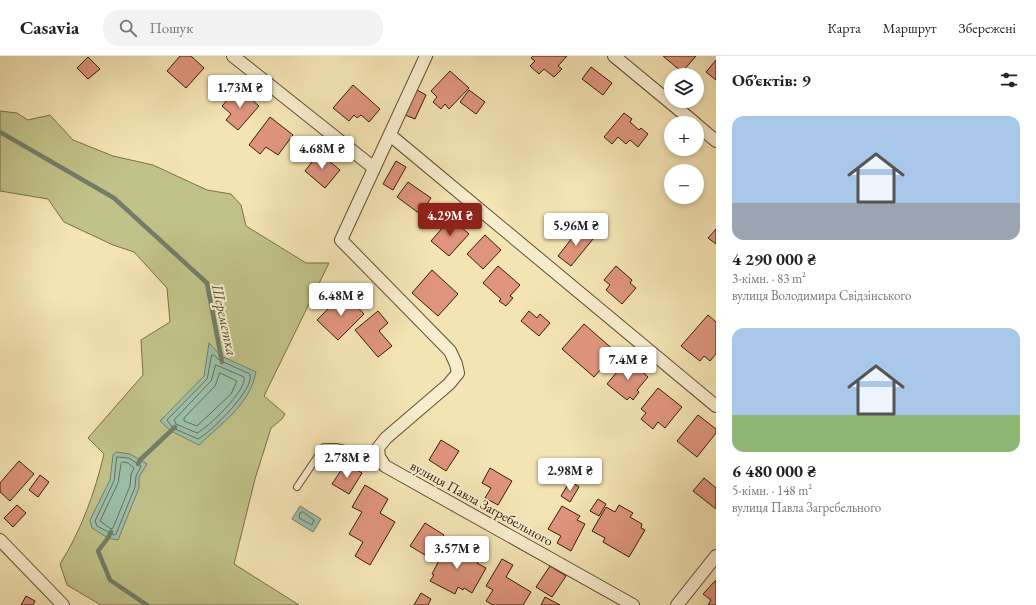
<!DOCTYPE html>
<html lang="uk">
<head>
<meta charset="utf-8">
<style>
	body { margin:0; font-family:"EB Garamond",serif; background:#f2f2f2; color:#202124; height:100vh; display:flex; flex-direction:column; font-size:15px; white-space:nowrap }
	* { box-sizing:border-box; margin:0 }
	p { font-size:13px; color:#757577 }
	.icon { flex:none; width:22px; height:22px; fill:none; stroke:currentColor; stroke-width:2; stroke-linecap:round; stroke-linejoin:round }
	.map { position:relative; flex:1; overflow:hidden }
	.drawer { display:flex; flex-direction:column; background:#fff; width:320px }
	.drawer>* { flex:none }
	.controls { position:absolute; left:664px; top:12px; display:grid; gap:8px }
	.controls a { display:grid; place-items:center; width:40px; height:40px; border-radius:50%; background:#fff; box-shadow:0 2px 6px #0003; font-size:20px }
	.price { position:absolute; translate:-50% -34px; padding:0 9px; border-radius:4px; background:#fff; color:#222; font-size:13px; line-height:26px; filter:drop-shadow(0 1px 2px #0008) }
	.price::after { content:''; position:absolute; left:50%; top:24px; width:12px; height:9px; margin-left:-6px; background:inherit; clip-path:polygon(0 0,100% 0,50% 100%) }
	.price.current { background:#8f2418; color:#fff }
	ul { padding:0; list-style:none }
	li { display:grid; align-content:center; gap:8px; height:212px; padding:0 16px }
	li span { display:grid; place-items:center; height:124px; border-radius:12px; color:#555 }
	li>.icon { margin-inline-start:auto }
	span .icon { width:72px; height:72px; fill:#fffc; stroke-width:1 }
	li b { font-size:17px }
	h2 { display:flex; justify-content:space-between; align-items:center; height:48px; padding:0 16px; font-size:17px }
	header { display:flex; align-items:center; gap:24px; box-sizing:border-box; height:56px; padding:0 20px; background:#fff; border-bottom:1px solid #e0e0e0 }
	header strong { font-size:19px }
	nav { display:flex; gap:22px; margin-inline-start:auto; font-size:14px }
	.search { width:280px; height:36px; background:#f2f2f2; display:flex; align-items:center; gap:10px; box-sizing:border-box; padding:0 14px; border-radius:16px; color:#757577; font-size:15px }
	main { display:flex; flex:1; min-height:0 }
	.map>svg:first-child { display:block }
	.green { fill:#c1c289; stroke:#7a6f4a }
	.water { fill:#9cbfa9; stroke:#727e6a }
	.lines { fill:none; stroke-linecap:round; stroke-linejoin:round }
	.shore { stroke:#686e5a; stroke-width:1 }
	.stream { stroke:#727e6a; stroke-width:4.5 }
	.building { fill:#df957d; stroke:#341c0c }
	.service-casing { stroke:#644e36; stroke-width:8 }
	.minor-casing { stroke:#644e36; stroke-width:14 }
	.service { stroke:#f8edce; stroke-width:6 }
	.minor { stroke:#f8edce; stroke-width:12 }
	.labels { text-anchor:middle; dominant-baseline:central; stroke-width:4; stroke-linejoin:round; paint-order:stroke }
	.street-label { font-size:14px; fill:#341c0c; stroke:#f8edce }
	.water-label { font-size:15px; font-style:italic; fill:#534d3b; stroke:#f8edce }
</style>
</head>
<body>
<header>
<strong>Casavia</strong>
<div class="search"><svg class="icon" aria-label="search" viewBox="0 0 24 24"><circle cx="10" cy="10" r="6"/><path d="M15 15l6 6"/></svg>Пошук</div>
<nav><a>Карта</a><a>Маршрут</a><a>Збережені</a></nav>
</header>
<main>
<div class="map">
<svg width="716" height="549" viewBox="0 0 716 549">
	<rect width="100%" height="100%" fill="#f4e4b4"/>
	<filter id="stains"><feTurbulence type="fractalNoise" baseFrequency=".005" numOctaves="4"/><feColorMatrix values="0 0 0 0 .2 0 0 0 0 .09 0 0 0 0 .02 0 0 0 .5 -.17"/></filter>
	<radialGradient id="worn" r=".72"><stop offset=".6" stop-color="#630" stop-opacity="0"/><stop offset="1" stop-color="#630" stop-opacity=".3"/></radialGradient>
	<path class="green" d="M0 55 17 57 28 64 50 59 73 84 113 100 153 109 207 134 231 138 241 149 246 170 306 207H329L264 340 285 358 282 363 271 372 255 423 234 508 299 549H101L67 529 60 508C81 475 95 436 104 398L88 382 143 319 141 284 170 266 167 232 134 196 113 189 64 166 48 143 0 135Z"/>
	<g class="water">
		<path d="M209 287 221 300 256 316C250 348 222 367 199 389L171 375 160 365 204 320Z"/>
		<polygon points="116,396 130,398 147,408 139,421 139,432 118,484 108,482 92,472 90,464 110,424 113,399"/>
		<polygon points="300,450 321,463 313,476 292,463"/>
	</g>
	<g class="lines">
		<g class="shore">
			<path d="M212 299H214L219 304 250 318C255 333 211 376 198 383L173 372 167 364 207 323Z"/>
			<path d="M216 309 244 321C248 333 208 372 197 377L176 368 174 364 211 325Z"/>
			<polygon points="220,317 237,325 231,338 197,370 184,365 184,362 215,330"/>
			<polygon points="117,401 129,402 141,410 136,420 135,431 116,478 114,479 97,470 95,465 114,425"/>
			<polygon points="123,406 128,407 134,412 131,419 130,430 113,472 111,473 100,465 118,427 121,408"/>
			<polygon points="303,456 314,464 312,469 299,462 300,457"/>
		</g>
		<g class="stream">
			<polyline points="0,76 114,142 207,227 222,306"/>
			<polyline points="138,408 140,404 175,371"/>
			<polyline points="111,476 108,482 98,495 110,524 147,549"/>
		</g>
	</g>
	<g class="building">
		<polygon points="180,0 191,0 204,12 186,32 167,15"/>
		<polygon points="533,0 567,0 558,10 562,13 554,21 544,13 539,18 530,10 535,5 531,2"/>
		<polygon points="663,0 696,0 682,16"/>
		<polygon points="88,1 100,13 88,23 77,12"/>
		<polygon points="716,4 716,24 706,16"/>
		<polygon points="591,11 612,27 603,39 582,23"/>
		<polygon points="450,15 469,32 449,53 445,48 441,53 433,46 437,41 431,35"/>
		<polygon points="353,29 380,53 369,66 361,59 357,62 354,59 349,65 333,52"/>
		<polygon points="238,32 259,50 238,74 226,64 231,58 222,50"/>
		<polygon points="417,34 426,39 415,63 405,59"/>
		<polygon points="469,34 485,46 476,58 460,46"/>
		<polygon points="624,57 632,63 630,66 639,74 641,72 648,78 638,91 630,84 626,88 618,81 612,88 604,81"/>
		<polygon points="270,61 293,79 278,99 266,91 260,98 249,89"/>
		<polygon points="319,97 340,114 325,132 305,115"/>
		<polygon points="396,105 406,111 393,134 383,128"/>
		<polygon points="408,126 431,142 420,158 397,141"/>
		<polygon points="451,162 469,178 449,200 431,185"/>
		<polygon points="580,172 593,183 571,210 558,200"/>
		<polygon points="716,173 716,188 708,182"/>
		<polygon points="485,179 501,194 483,213 467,198"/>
		<polygon points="498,210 520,229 510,240 513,242 506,250 499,245 501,243 483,227"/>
		<polygon points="616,210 632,224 630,227 636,232 622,248 606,234 610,229 604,224"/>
		<polygon points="432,214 458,238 438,260 412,237"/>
		<polygon points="344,237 364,258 338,284 317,264"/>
		<polygon points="378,255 388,267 379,275 392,290 378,301 355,274"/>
		<polygon points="529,255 537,262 540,258 550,267 539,280 521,265"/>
		<polygon points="708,259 716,266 716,298 710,305 704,300 700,305 681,290"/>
		<polygon points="584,268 616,296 594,321 562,293"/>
		<polygon points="628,303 648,321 637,334 639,336 633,344 630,341 627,344 607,328"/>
		<polygon points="658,332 682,351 665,372 658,366 653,373 641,363 646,357 641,353"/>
		<polygon points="698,359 716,373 716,377 697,401 677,385"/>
		<polygon points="441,384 459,395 446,415 429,404"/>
		<polygon points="19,405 34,418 10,445 0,436 0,427"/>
		<polygon points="346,407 362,417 349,438 332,428"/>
		<polygon points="490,412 512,425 498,449 485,442 491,432 482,427"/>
		<polygon points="40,419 49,426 38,441 29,434"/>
		<polygon points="704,422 716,432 716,453 693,435"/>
		<polygon points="570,425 579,431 570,446 561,440"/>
		<polygon points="365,429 388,443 380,457 395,466 370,509 355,500 363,486 349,478 362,456 352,451"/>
		<polygon points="598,443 606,448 599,460 590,455"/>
		<polygon points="17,449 26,457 13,471 4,462"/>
		<polygon points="619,449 633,457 630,461 642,468 641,472 645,474 629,501 603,486 605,482 592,475 606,451 615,456"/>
		<polygon points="562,450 580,460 577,464 585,468 571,495 557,487 561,480 548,473"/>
		<polygon points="425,467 444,479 434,496 429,493 425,499 410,490"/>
		<polygon points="453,486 470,494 468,498 479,504 477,507 486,512 472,537 464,532 463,534 458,531 455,538 430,525 434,519 432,518 448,487"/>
		<polygon points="502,503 513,509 506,521 531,536 523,549 493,549 486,545 493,534 486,530"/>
		<polygon points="550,510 566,520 552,541 536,531"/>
		<polygon points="716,524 716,549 708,549 711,544 703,538"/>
		<polygon points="421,537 431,543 428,549 414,549"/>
		<polygon points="26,540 35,545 33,549 21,549"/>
		<polygon points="545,541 560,549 541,549"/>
	</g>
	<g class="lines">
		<defs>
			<polyline id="service" points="297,431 324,391 336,391 379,401"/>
			<g id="minor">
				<polyline points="233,0 374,112"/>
				<polyline points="426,0 341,184 450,295 456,308 458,317 449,328 386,382 378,392 379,401 385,410 633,549"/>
				<polyline points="614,0 695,67"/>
				<polyline points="697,69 716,85"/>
				<polyline points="390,79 716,350"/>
				<polyline points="0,484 63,549"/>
				<polyline points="677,549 716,500"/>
			</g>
		</defs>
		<use href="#service" class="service-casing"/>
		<use href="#minor" class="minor-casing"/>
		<use href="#service" class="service"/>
		<use href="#minor" class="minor"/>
	</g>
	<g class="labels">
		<g class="street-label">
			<text transform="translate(482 447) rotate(29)">вулиця Павла Загребельного</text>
		</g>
		<g class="water-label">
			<text transform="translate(225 264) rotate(78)">Шереметка</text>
		</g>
	</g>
	<rect width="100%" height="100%" filter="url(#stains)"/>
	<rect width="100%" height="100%" fill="url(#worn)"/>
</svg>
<div class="controls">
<a><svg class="icon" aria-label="layers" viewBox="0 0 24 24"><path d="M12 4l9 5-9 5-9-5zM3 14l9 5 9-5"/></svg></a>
<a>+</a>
<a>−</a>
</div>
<b class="price" style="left:240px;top:53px">1.73M ₴</b>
<b class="price" style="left:322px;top:114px">4.68M ₴</b>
<b class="price current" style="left:450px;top:181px">4.29M ₴</b>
<b class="price" style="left:576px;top:191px">5.96M ₴</b>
<b class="price" style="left:341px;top:261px">6.48M ₴</b>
<b class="price" style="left:628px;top:325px">7.4M ₴</b>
<b class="price" style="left:347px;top:423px">2.78M ₴</b>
<b class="price" style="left:570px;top:436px">2.98M ₴</b>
<b class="price" style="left:457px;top:514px">3.57M ₴</b>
</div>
<section class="drawer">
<h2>Об’єктів: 9<svg class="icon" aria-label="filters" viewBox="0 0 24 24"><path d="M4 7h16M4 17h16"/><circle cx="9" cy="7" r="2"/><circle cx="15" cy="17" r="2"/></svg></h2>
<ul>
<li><span style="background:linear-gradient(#a9c7e8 70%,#9aa5b1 0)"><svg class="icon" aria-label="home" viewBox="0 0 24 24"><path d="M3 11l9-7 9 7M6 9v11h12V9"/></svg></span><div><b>4 290 000 ₴</b><p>3-кімн. · 83 m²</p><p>вулиця Володимира Свідзінського</p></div></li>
<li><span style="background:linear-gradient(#a9c7e8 70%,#8fb573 0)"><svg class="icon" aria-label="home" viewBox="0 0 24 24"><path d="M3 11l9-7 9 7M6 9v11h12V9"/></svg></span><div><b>6 480 000 ₴</b><p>5-кімн. · 148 m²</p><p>вулиця Павла Загребельного</p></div></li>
</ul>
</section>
</main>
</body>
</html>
